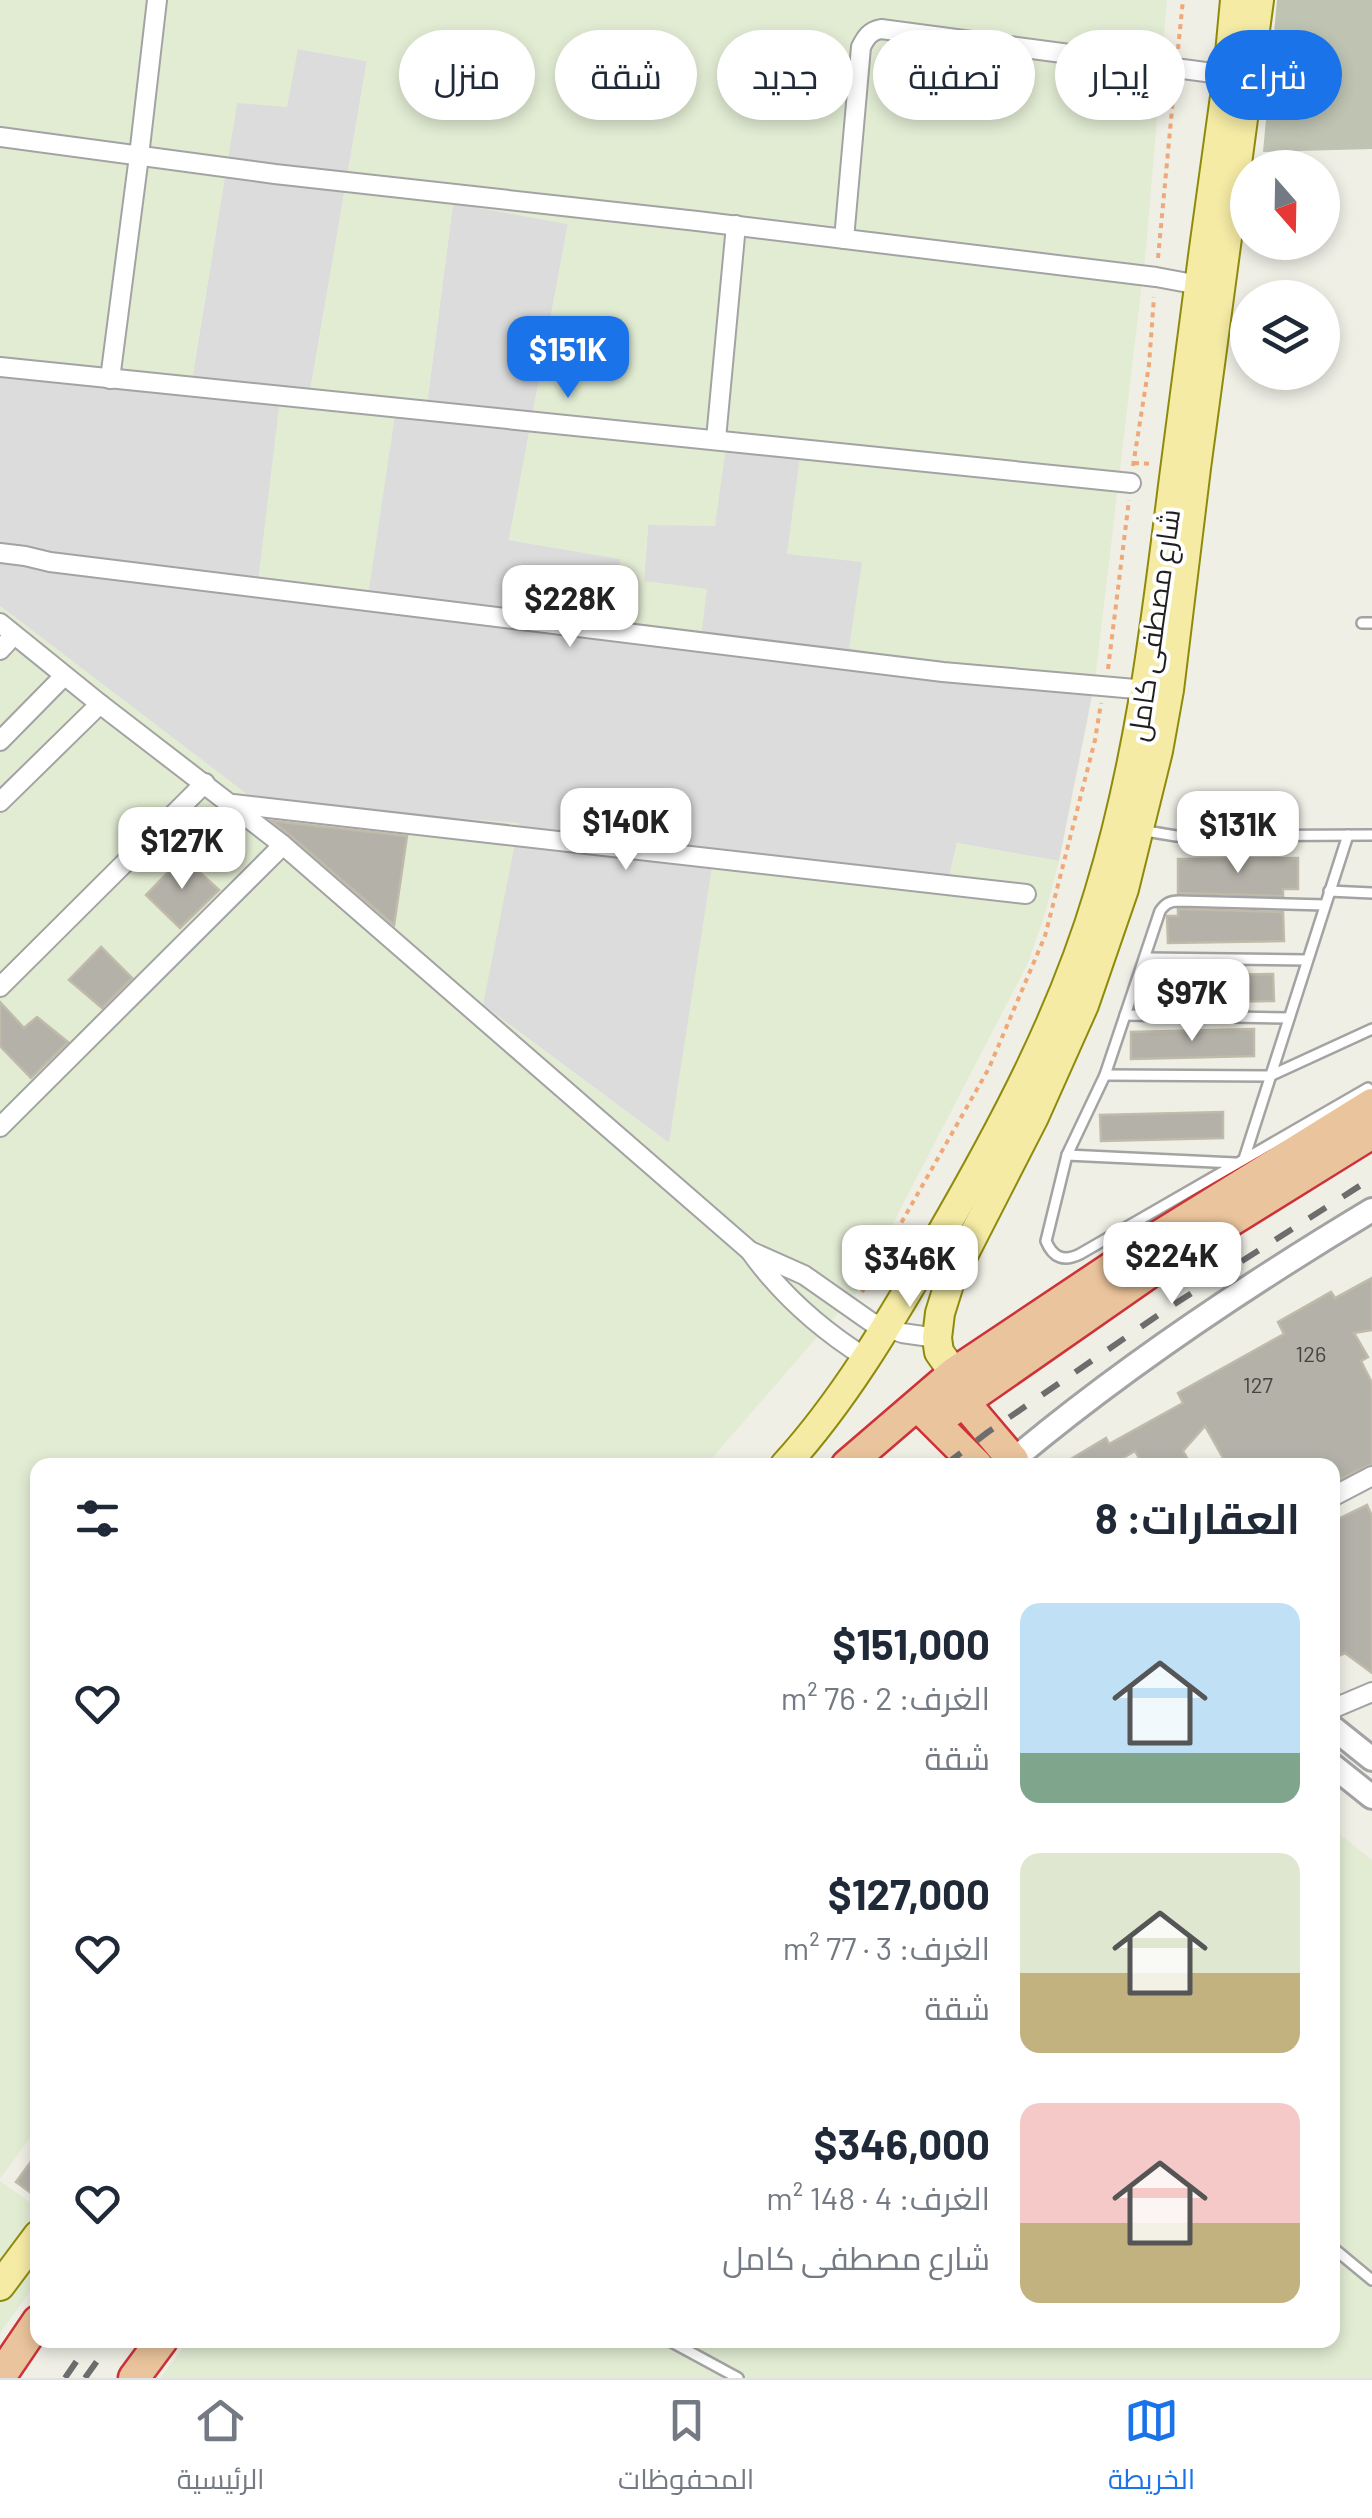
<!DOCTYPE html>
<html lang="ar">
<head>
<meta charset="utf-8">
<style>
	body { margin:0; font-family:Barlow,Cairo,sans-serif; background:#f2f2f3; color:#1f2937; direction:rtl; height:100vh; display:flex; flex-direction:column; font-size:38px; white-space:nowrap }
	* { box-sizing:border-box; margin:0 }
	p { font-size:32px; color:#747a83 }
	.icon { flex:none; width:55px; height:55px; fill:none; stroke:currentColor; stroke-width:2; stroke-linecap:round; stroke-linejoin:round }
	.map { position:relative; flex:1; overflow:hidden; direction:ltr }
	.side { position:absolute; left:30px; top:1458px; width:1310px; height:890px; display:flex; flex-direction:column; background:#fff; border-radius:20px; box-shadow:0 5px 15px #0003; direction:rtl }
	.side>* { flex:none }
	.top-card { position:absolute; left:30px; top:30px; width:1312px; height:90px; direction:rtl; display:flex; gap:20px }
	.needle { width:65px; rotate:160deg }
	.controls { position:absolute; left:1230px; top:150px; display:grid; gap:20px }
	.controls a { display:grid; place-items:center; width:110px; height:110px; border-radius:50%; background:#fff; box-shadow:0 5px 15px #0003; font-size:50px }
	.price { position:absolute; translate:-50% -85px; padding:0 22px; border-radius:20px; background:#fff; color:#222; font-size:32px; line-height:65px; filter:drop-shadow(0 2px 5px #0008) }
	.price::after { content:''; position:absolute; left:50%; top:60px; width:30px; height:22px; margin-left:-15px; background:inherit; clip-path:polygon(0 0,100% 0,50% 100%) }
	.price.on { background:#1a73e8; color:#fff }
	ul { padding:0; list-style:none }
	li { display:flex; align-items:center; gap:30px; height:250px; padding:0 40px }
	li span { display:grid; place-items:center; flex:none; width:280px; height:200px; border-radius:20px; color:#555 }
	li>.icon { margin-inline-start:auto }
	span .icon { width:120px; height:120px; fill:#fffc; stroke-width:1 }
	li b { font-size:42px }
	h2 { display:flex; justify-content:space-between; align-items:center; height:120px; padding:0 40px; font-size:42px }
	.tag { padding:0 35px; border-radius:45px; background:#fff; box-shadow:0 5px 15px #0003; font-size:35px; line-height:90px }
	.tag.on { background:#1a73e8; color:#fff }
	.dock { display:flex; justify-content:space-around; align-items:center; height:140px; border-top:2px solid #e0e1e3; background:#fff; font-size:28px; color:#747a83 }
	.dock a { display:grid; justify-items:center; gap:5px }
	.dock .on { color:#1a73e8 }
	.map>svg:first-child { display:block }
	.residential { fill:#dddcdc }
	.construction { fill:#bec3b2 }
	.farmland { fill:#e2ecd3 }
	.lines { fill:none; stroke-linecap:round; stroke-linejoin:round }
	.stream { stroke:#aac0d9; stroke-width:6 }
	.building { fill:#b4b1a9; stroke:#bfbaa9; stroke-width:2.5 }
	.service-casing { stroke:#a3a3a3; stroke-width:14 }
	.minor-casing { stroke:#a3a3a3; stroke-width:22 }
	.tertiary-casing { stroke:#a3a3a3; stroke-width:28 }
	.primary-casing { stroke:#8e8b0c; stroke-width:32 }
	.trunk-casing { stroke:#cd3238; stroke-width:35 }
	.path { stroke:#efa877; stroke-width:4; stroke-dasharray:5 5; stroke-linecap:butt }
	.service { stroke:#fff; stroke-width:9 }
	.minor { stroke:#fff; stroke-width:18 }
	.tertiary { stroke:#fff; stroke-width:22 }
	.primary { stroke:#f5eba5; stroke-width:28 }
	.trunk { stroke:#eac49c; stroke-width:30 }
	.rail { stroke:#6d6d6d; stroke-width:6; stroke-dasharray:20 20; stroke-linecap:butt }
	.labels { text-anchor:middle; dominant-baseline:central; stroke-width:8; stroke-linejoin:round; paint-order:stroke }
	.number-label { font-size:22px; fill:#444442 }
	.street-label { font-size:28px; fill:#1f1f1f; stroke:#fff }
</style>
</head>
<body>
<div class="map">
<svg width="1372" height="2378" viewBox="0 0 1372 2378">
	<rect width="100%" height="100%" fill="#efefe6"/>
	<polygon class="residential" points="298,49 367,61 309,398 427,404 453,203 568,224 509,540 621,559 644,581 648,525 726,447 800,455 862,562 1095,681 1059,861 957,843 948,882 669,1143 483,1005 257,802 0,606 0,370 191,386 237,102"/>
	<polygon class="construction" points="1277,0 1372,0 1372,149 1263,152"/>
	<g class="farmland">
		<polygon points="0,0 1167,0 1146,249 1095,681 965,671 849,648 862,562 787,554 800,456 726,447 715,526 648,525 644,581 707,589 701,637 615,624 620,559 509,540 568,224 453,203 427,404 397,402 368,596 257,590 280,399 309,397 367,61 298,49 287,107 237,103 191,386 0,370"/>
		<polygon points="0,606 257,802 519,823 483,1005 669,1143 713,860 948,881 957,843 1059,861 1044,917 1028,963 859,1289 706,1465 38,1465 37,2142 30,2138 0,2179"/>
		<polygon points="1333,1829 1372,1860 1372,2378 160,2378 189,2340 1332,2340"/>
		<polygon points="0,2181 38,2208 37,2282 0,2333"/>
	</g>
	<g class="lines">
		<polyline class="stream" points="36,2287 38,2286"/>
	</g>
	<g class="building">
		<polygon points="272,821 407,836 394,925 291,836"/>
		<polygon points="183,857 219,890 180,928 146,895"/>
		<polygon points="1298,858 1298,889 1283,889 1283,896 1178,893 1178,859"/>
		<polygon points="1178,909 1283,912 1284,941 1168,943 1167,916 1178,916"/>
		<polygon points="101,947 132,978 102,1008 69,980"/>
		<polygon points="1273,974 1274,1001 1158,1003 1157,976"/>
		<polygon points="0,1002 24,1028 37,1017 68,1042 31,1078 0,1046"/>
		<polygon points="1254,1029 1254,1056 1131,1059 1131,1032"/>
		<polygon points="1223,1112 1223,1138 1101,1141 1100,1115"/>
		<polygon points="1372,1278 1372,1330 1354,1333 1368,1357 1361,1361 1372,1383 1372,1464 1332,1483 1332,1465 1227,1465 1205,1426 1183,1451 1191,1465 1143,1465 1135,1451 1111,1465 1061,1465 1106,1438 1109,1444 1183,1403 1178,1393 1284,1334 1278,1322 1331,1292 1335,1298"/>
		<polygon points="1367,1505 1372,1516 1372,1673 1345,1653 1332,1659 1332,1522"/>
		<polygon points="38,2152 38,2198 16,2182"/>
	</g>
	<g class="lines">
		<defs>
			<g id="service">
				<polyline points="1362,623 1372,623"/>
				<polyline points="1140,830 1176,836 1372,835"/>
				<polyline points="1329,891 1372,893"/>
				<path d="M1325 905 1179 901C1169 901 1165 904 1160 911L1105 1075 1067 1155 1046 1241C1053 1258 1064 1262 1080 1254L1368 1088"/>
				<polyline points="1145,958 1307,960"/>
				<polyline points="1125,1015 1289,1018"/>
				<polyline points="1105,1075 1270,1076 1372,1029"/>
				<polyline points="1067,1155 1235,1163"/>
				<polyline points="1244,1159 1348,835"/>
				<polyline points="1332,2247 1372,2280"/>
				<polyline points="668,2340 738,2378"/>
			</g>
			<g id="minor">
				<polyline points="0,137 275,174 697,221 1156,277 1199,285"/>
				<path d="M844 239 861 47C866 37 870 31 881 29L1228 75"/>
				<polyline points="0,367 1131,483"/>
				<polyline points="110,379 139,156 157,0"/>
				<polyline points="716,439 736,225"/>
				<polyline points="0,553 25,556 50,562 943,672 1147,690"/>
				<path d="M0 623 100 704 283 845 750 1251C782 1296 820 1329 866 1358"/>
				<polyline points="0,650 14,635"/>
				<polyline points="0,741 64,676"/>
				<polyline points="0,802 100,704"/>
				<polyline points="233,804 1026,894"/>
				<polyline points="0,987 205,783"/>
				<polyline points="0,1127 283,845"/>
				<polyline points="750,1251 804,1275 871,1322 902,1333 937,1338"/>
				<polyline points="1332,1497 1372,1476"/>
				<polyline points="1332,1709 1372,1692"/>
			</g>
			<g id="tertiary">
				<path d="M1019 1465 1013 1460C1125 1366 1247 1285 1372 1210"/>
				<polyline points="1332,1727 1372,1759"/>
				<polyline points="1332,1765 1372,1797"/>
			</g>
			<g id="primary">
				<polyline points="954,1373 939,1352 937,1338 940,1313 950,1281 1034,1117 1084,1005 1124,889 1158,751 1169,690 1196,468 1259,0"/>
				<path d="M785 1465C846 1398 892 1318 937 1241 1002 1129 1062 1017 1099 893 1141 756 1156 620 1174 478 1191 344 1209 209 1228 75L1235 0"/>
				<polyline points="0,2286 38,2235"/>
			</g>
			<g id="trunk">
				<polyline points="955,1381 963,1401 1013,1460 1008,1465"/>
				<polyline points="923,1411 977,1465"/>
				<polyline points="935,1422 1169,1259 1372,1133"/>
				<polyline points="847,1465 954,1373 1156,1238 1372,1104"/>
				<polyline points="0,2377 38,2321"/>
				<polyline points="134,2378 162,2340"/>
			</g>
		</defs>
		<use href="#service" class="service-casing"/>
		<use href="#minor" class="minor-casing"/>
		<use href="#tertiary" class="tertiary-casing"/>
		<use href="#primary" class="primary-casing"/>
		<use href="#trunk" class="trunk-casing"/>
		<g class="path">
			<polyline points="1178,49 1183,0"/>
			<polyline points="1158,258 1174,88"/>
			<polyline points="1134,463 1154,464"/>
			<polyline points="1133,466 1149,365 1154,297"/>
			<polyline points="1108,669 1129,500"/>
			<polyline points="862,1292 989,1068 1045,936 1095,740 1101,703"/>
		</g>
		<use href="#service" class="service"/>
		<use href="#minor" class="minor"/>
		<use href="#tertiary" class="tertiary"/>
		<use href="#primary" class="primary"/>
		<use href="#trunk" class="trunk"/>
		<g class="rail">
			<polyline points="945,1465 988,1432 1170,1307 1372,1178"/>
			<polyline points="65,2378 91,2340"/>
			<polyline points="85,2378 112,2340"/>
		</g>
	</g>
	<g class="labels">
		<g class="number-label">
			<text x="1311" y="1353">126</text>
			<text x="1258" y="1384">127</text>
		</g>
		<g class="street-label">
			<text transform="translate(1153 625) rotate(-82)">شارع مصطفى كامل</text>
		</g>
	</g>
</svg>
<div class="controls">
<a><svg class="needle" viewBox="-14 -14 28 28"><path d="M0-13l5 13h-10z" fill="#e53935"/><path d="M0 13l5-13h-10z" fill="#747a83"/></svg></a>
<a><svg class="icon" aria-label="layers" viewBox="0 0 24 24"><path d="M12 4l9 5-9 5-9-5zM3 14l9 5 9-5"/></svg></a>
</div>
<b class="price on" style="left:568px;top:401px">$151K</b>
<b class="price" style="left:570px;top:650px">$228K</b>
<b class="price" style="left:626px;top:873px">$140K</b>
<b class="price" style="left:1238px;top:876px">$131K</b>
<b class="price" style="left:182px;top:892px">$127K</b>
<b class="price" style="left:1192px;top:1044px">$97K</b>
<b class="price" style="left:1172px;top:1307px">$224K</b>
<b class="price" style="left:910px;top:1310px">$346K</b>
<div class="top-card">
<a class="tag on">شراء</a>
<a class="tag">إيجار</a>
<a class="tag">تصفية</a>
<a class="tag">جديد</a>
<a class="tag">شقة</a>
<a class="tag">منزل</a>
</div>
<section class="side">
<h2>العقارات: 8<svg class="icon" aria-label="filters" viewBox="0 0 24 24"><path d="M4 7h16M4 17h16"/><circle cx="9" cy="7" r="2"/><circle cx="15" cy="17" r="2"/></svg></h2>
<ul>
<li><span style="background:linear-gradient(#bfe0f5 75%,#7fa58c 0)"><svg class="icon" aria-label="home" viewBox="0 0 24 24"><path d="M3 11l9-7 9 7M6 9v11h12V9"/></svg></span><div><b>$151,000</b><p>الغرف: 2 · 76 m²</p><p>شقة</p></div><svg class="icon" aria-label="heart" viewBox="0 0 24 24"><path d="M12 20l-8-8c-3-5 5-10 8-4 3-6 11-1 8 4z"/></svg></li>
<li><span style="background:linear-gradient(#dfe7d0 60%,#c2b280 0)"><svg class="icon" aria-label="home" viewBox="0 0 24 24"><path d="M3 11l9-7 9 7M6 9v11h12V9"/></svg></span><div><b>$127,000</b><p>الغرف: 3 · 77 m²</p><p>شقة</p></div><svg class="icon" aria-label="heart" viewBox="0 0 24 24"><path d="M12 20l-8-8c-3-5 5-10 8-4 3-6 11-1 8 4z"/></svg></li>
<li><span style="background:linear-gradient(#f6c9c9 60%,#c2b280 0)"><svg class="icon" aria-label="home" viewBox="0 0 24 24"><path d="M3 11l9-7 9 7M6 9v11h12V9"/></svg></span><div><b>$346,000</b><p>الغرف: 4 · 148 m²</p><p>شارع مصطفى كامل</p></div><svg class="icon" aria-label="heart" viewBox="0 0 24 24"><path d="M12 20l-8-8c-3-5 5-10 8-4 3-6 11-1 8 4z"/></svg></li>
</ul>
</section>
</div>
<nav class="dock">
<a class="on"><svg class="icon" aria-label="map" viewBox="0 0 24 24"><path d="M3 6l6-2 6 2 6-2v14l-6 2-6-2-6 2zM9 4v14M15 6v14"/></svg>الخريطة</a>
<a><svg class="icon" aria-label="saved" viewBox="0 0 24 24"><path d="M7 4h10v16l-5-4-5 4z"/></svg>المحفوظات</a>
<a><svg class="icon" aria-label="home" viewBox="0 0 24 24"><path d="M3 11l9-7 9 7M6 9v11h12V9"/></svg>الرئيسية</a>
</nav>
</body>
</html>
